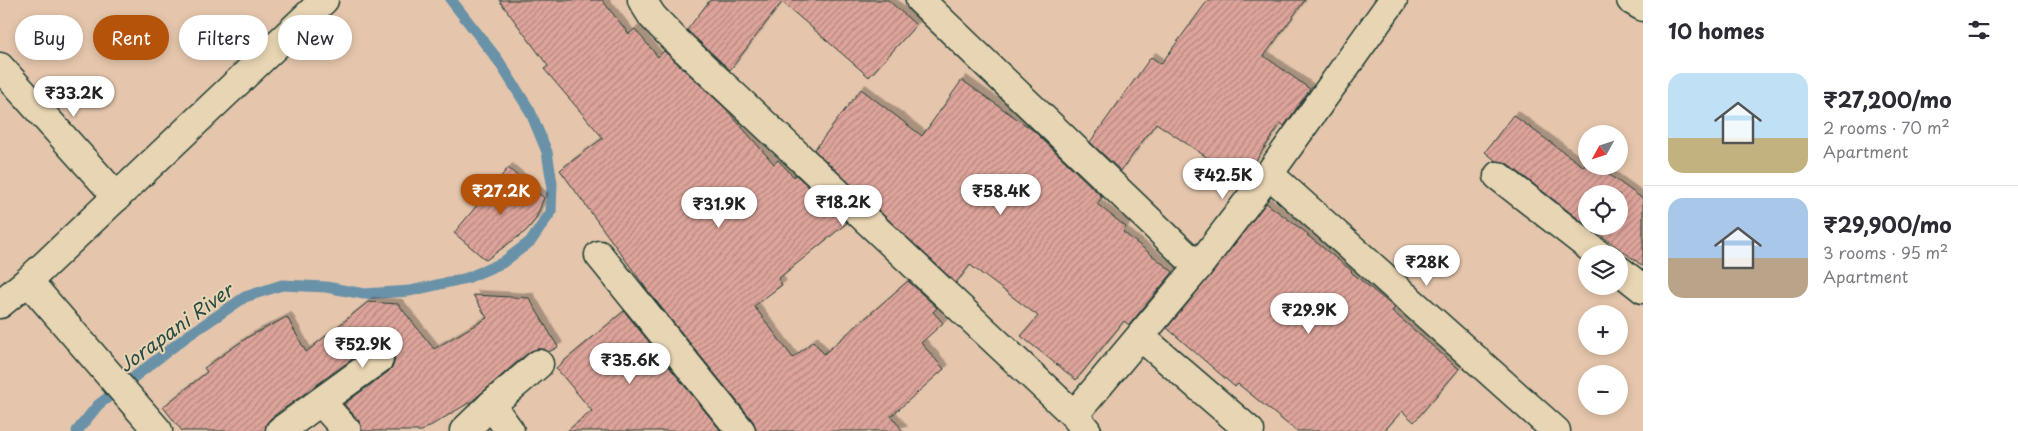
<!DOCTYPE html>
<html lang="en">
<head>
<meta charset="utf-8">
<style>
	body { margin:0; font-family:"Playpen Sans",sans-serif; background:#f2f2f3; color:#2b2b33; height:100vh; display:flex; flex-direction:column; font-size:19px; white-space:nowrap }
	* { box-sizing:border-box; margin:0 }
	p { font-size:16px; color:#7c7c81 }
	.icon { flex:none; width:28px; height:28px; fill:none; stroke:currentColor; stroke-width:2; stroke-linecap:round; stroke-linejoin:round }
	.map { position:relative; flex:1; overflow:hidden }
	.sheet { display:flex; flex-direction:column; background:#fff; width:375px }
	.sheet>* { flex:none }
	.guide { position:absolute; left:15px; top:15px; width:475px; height:45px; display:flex; gap:10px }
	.needle { width:32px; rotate:230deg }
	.controls { position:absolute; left:1578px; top:125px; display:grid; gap:10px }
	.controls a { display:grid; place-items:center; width:50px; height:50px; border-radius:50%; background:#fff; box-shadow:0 2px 8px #0003; font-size:25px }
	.price { position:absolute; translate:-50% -42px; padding:0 11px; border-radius:18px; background:#fff; color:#222; font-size:16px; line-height:32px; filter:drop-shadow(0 1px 2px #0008) }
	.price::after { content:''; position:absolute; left:50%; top:30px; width:15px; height:11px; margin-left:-8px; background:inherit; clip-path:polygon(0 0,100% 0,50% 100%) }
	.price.selected { background:#b45309; color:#fff }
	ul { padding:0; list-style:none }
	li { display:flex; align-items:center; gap:15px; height:125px; padding:0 25px }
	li+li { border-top:1px solid #e1e1e2 }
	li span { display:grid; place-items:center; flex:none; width:140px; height:100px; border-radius:15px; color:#555 }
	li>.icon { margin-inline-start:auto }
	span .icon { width:60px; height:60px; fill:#fffc; stroke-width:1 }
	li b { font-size:21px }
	h2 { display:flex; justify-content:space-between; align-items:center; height:60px; padding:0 25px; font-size:21px }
	.tag { padding:0 18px; border-radius:22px; background:#fff; box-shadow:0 2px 8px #0003; font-size:18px; line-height:45px }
	.tag.selected { background:#b45309; color:#fff }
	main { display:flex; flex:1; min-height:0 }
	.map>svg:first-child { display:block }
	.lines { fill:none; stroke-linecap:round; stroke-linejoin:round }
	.stream { stroke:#6992a8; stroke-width:11 }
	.building { fill:url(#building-hatch); stroke:#1f3d34; filter:url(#shadow) }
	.street-casing { stroke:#1f3d34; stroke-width:31 }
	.secondary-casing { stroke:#1f3d34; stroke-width:31 }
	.street { stroke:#e8d5b3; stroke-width:28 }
	.secondary { stroke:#e8d5b3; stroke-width:28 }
	.labels { text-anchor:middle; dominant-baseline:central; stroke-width:4; stroke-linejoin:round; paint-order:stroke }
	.water-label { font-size:19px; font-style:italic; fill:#2b4b47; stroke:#e8d5b3 }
</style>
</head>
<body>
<main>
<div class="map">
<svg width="1643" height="431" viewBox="0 0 1643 431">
	<defs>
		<pattern id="building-hatch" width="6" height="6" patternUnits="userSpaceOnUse" patternTransform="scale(1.25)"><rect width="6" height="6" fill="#dea49b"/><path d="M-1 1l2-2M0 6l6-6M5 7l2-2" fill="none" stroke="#b3877f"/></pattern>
		<filter id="shadow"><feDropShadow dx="4.5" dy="-4.5" stdDeviation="0" flood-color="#0004"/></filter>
	</defs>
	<rect width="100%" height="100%" fill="#e5c6ac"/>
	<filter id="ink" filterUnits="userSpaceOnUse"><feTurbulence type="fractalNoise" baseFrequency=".02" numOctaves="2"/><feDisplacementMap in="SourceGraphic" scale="10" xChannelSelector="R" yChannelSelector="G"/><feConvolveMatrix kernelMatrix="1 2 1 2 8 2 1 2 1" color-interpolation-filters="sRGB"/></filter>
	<g filter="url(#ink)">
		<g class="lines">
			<polyline class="stream" points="77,431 98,405 186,337 245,297 282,285 326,287 364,294 410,291 467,278 502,263 531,241 551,212 552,183 547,152 530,111 498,60 451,0"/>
		</g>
		<g class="building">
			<polygon points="499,0 602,0 629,34 635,29 658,57 664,51 725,108 774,164 778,160 794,177 795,174 847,223 778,279 782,285 754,306 793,358 813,341 824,354 908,281 937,308 933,312 943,323 921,343 944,369 891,416 903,431 756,431 753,421 648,291 560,170 603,138 544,69 548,66"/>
			<polygon points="710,0 888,0 916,25 869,77 782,2 730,70 687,30"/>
			<polygon points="1208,0 1305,0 1264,56 1310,89 1284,126 1281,123 1242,181 1156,123 1121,171 1090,142 1151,57 1161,64"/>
			<polygon points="962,80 1034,131 1102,197 1097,204 1126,227 1123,232 1173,272 1129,325 1124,321 1076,380 1021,336 1038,316 970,265 956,283 814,150 861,89 922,136"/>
			<polygon points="1513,115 1584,167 1586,163 1586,166 1597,166 1643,199 1643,266 1588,226 1619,226 1619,194 1586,194 1586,225 1508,164 1496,161 1485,152"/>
			<polygon points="508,168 544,198 535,220 526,231 486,260 454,233"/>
			<polygon points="1266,203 1308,234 1307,235 1352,271 1351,272 1395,308 1392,311 1459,369 1414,422 1402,411 1384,431 1296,431 1238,384 1235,387 1167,328 1210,276"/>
			<polygon points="473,295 529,298 558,347 549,352 544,349 537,349 529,352 472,401 422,431 362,431 359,421 344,404 388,372 393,366 395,358 392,350 386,345 378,343 370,346 271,418 266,424 265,431 182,431 163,407 207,372 204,368 248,337 287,317 306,352 368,302 398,304 434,349 487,318"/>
			<polygon points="624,311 721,431 567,431 592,411 556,368"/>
		</g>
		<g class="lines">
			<defs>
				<g id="street">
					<polyline points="642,0 652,16 674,39 1074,415 1087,431"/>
					<polyline points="920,0 1198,267"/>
					<polyline points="0,67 117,197"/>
					<polyline points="1269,174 1556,431"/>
					<polyline points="1498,176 1598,254"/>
					<polyline points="599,255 741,431"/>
					<polyline points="1619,270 1643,289"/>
					<polyline points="28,281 158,431"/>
					<polyline points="0,304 28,281 324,0"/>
					<polyline points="1141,337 1250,431"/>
					<polyline points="321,402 347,431"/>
					<polyline points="491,405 510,431"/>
					<polyline points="1074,415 1198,267 1269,174 1393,0"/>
					<polyline points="280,431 379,359"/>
					<polyline points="464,431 491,405 539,364"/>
				</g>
				<polyline id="secondary" points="1631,0 1643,7"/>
			</defs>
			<use href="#street" class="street-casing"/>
			<use href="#secondary" class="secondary-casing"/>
			<use href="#street" class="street"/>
			<use href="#secondary" class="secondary"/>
		</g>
	</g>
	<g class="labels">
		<g class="water-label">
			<text transform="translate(175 327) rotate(-36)">Jorapani River</text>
		</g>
	</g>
</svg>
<div class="controls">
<a><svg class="needle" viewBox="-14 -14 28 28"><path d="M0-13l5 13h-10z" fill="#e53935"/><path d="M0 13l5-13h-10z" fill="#7c7c81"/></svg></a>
<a><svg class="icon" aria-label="locate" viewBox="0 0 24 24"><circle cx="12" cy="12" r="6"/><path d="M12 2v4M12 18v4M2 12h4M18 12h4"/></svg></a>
<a><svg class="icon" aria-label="layers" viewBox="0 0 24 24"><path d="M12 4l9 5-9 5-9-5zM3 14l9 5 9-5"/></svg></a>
<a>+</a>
<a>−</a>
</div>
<b class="price" style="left:74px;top:118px">₹33.2K</b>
<b class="price" style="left:1223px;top:200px">₹42.5K</b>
<b class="price selected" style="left:501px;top:216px">₹27.2K</b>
<b class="price" style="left:1001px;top:216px">₹58.4K</b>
<b class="price" style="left:843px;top:227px">₹18.2K</b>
<b class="price" style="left:719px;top:229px">₹31.9K</b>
<b class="price" style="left:1427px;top:287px">₹28K</b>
<b class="price" style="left:1309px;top:335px">₹29.9K</b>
<b class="price" style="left:363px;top:369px">₹52.9K</b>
<b class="price" style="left:630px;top:385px">₹35.6K</b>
<div class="guide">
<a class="tag">Buy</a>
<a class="tag selected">Rent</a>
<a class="tag">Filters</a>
<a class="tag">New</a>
</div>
</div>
<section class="sheet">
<h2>10 homes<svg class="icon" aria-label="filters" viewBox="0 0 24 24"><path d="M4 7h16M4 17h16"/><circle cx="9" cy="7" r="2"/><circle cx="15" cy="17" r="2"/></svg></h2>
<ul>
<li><span style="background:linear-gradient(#bfe0f5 65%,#c2b280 0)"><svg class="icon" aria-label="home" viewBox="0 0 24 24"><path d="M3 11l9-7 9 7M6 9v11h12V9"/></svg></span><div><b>₹27,200/mo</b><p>2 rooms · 70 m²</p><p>Apartment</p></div></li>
<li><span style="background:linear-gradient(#a9c7e8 60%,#b9a48a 0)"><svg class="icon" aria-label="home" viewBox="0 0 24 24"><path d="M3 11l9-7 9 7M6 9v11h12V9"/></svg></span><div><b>₹29,900/mo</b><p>3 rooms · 95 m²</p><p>Apartment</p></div></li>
</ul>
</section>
</main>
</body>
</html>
